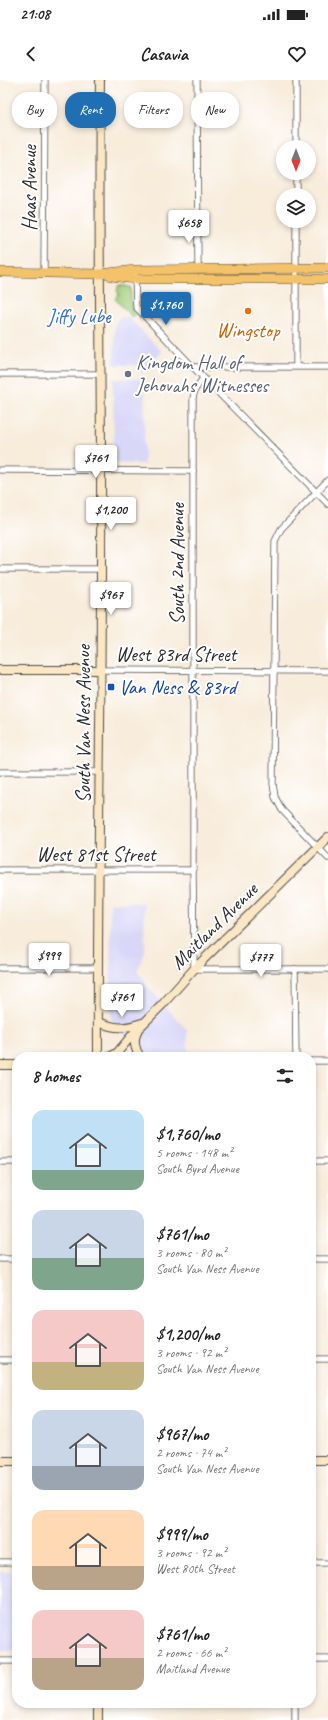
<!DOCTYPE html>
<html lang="en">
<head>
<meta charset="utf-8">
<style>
	body { margin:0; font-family:Caveat,sans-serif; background:#f6f6f6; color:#222; height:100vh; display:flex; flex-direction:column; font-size:15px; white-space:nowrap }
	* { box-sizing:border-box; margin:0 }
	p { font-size:13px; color:#767676 }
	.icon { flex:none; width:22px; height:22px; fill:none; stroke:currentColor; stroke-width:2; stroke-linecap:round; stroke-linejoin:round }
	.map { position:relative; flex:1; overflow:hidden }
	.drawer { position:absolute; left:12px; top:972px; width:304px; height:656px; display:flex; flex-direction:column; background:#fff; border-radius:16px; box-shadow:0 2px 6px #0003 }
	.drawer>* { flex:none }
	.guide { position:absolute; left:12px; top:12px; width:304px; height:36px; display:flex; gap:8px }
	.needle { width:26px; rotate:180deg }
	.fabs { position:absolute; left:276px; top:60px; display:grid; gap:8px }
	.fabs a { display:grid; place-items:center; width:40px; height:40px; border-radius:50%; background:#fff; box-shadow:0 2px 6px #0003; font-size:20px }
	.price { position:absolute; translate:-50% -34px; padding:0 9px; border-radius:4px; background:#fff; color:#222; font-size:13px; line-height:26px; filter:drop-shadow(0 1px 2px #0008) }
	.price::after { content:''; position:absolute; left:50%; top:24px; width:12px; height:9px; margin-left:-6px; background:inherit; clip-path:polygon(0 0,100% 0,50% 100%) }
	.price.current { background:#1f6fb2; color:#fff }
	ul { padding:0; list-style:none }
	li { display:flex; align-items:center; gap:12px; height:100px; padding:0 20px }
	li span { display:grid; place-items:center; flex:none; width:112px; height:80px; border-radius:12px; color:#555 }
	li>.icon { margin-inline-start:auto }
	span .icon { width:48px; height:48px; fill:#fffc; stroke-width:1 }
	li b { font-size:17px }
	h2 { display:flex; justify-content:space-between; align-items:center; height:48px; padding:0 20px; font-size:17px }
	.tag { padding:0 14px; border-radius:16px; background:#fff; box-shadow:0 2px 6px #0003; font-size:14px; line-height:36px }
	.tag.current { background:#1f6fb2; color:#fff }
	.status { display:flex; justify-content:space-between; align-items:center; height:28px; padding:0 20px; background:#fff; direction:ltr }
	.status svg { height:11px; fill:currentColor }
	header { display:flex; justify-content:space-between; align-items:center; height:52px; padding:0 20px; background:#fff; font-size:18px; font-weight:700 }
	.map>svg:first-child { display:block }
	.built { fill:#d9d7f8 }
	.green { fill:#a1cd7b; stroke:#667c53 }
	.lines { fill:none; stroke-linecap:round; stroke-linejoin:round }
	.street-casing { stroke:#4a4845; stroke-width:7 }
	.secondary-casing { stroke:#4a4845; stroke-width:10 }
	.primary-casing { stroke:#4a4845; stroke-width:10 }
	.street { stroke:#fff; stroke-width:5.5 }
	.secondary { stroke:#fbe7c3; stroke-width:8 }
	.primary { stroke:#f4c26a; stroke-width:9 }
	.shop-dot { fill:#3f7fe0; stroke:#fff; stroke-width:1.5 }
	.food-dot { fill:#e8710a; stroke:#fff; stroke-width:1.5 }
	.worship-dot { fill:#6b7280; stroke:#fff; stroke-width:1.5 }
	.transit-dot { fill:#1a4fb4; stroke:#fff; stroke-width:1.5 }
	.labels { text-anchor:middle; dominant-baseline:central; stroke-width:4; stroke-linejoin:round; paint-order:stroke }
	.street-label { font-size:20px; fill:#2b2b2b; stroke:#fff }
	.shop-label { font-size:20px; fill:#366cbe; stroke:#fff }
	.food-label { font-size:20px; fill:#c56008; stroke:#fff }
	.worship-label { font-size:20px; fill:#5b616d; stroke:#fff; text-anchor:start }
	.transit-label { font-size:20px; fill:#164399; stroke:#fff; text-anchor:start }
</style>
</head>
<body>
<div class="status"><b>21:08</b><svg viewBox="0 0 49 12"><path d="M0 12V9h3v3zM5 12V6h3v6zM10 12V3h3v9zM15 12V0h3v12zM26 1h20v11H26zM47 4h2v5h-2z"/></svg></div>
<header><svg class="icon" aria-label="back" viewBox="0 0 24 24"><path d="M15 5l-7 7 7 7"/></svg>Casavia<svg class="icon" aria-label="heart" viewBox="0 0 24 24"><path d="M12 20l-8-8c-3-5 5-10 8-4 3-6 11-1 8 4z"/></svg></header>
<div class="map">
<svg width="328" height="1640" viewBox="0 0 328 1640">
	<rect width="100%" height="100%" fill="#fff"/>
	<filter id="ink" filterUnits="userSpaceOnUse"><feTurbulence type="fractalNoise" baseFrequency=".025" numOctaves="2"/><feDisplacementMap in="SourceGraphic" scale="8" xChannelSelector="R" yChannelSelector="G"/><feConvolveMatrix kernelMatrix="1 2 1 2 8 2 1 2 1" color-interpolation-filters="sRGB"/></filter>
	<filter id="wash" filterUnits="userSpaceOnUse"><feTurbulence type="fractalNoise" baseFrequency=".012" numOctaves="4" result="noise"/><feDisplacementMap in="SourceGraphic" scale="16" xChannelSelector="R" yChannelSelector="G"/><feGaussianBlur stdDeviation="0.9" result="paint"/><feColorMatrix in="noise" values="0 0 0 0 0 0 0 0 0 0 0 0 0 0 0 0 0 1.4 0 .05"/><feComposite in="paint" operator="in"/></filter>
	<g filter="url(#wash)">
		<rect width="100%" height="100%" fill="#f8ecdb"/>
		<g class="built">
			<polygon points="120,237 129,238 162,272 141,292 137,285 114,285 115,244"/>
			<polygon points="113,299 141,299 143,301 145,306 144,384 117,383 114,381"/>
			<polygon points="110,822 144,823 145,872 137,891 144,899 146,905 187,950 188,977 144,977 111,938"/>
			<rect x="0" y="1492" width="17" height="79"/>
		</g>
		<polygon class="green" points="119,205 131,207 131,227 136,233 132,237 115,219 119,214 117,211"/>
	</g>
	<g filter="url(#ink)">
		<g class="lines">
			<defs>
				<g id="street">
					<polyline points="197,0 198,189"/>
					<polyline points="296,0 296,67"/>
					<polyline points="296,93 296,115"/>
					<polyline points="296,141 296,286"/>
					<polyline points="44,193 45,0"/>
					<polyline points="135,196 136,227 193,287 328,424"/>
					<polyline points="193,287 328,287"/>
					<polyline points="0,294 101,294"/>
					<polyline points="203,298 195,310 193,318 193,790 194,889 328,889"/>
					<polyline points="0,390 193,391"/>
					<polyline points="328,400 281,449 275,461 273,704 275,717 282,730 328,778"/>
					<polyline points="0,489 101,489"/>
					<polyline points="100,590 328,591"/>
					<polyline points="0,692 100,692"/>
					<polyline points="0,790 193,790"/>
					<polyline points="0,888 98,888"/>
					<polyline points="295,889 296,977"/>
					<polyline points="311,981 328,981"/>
					<polyline points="311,1081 328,1081"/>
					<polyline points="0,1082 17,1082"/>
					<polyline points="0,1179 17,1179"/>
					<polyline points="311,1179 328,1179"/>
					<polyline points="311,1279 328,1279"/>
					<polyline points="0,1280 17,1280"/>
					<polyline points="0,1482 17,1482"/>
					<polyline points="311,1483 328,1483"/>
					<polyline points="311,1579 328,1579"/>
					<polyline points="0,1581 17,1581"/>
					<polyline points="295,1623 295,1640"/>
				</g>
				<g id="secondary">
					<polyline points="0,590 100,590"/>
					<path d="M98 942C116 949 124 949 142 943"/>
					<path d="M137 952C133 960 135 969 140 977"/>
					<path d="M98 977C97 813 101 650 101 486 102 324 98 162 100 0"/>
					<polyline points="109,977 117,973 133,954 162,925 194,889 328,757"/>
					<polyline points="0,985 17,985"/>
					<polyline points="311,1380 328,1380"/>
					<polyline points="0,1381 17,1381"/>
					<polyline points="98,1640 98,1623"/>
				</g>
				<g id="primary">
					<polyline points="0,192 100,194 135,190 328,188"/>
					<polyline points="111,196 135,199 328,199"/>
				</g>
			</defs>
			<use href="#street" class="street-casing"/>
			<use href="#secondary" class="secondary-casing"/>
			<use href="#primary" class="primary-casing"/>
			<use href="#street" class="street"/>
			<use href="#secondary" class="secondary"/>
			<use href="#primary" class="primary"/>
		</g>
	</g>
	<circle class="shop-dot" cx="79" cy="218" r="4"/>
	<circle class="food-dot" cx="248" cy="231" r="4"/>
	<circle class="worship-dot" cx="128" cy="294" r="4"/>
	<rect class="transit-dot" x="107" y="603" width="8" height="8" rx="2"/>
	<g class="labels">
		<g class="street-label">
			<text transform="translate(29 108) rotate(-90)">Haas Avenue</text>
			<text transform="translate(177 484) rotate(-90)">South 2nd Avenue</text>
			<text x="176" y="574">West 83rd Street</text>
			<text transform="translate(83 644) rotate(-90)">South Van Ness Avenue</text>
			<text x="96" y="774">West 81st Street</text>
			<text transform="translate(214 846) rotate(-45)">Maitland Avenue</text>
		</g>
		<g class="shop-label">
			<text x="79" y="236">Jiffy Lube</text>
		</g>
		<g class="food-label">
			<text x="248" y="250">Wingstop</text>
		</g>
		<g class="worship-label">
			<text x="136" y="282">Kingdom Hall of<tspan x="136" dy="23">Jehovahs Witnesses</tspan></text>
		</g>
		<g class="transit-label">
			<text x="119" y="607">Van Ness &amp; 83rd</text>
		</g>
	</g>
</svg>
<div class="fabs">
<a><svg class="needle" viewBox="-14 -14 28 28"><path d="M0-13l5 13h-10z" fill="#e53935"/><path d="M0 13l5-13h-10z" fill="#767676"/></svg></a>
<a><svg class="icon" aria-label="layers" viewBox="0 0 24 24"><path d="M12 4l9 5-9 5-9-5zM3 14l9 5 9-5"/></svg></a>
</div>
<b class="price" style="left:189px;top:164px">$658</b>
<b class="price current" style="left:166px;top:246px">$1,760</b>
<b class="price" style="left:96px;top:399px">$761</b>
<b class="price" style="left:111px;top:451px">$1,200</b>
<b class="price" style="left:111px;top:536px">$967</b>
<b class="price" style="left:49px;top:897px">$999</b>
<b class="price" style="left:261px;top:898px">$777</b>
<b class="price" style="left:122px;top:938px">$761</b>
<div class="guide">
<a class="tag">Buy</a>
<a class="tag current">Rent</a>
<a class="tag">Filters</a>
<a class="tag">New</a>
</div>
<section class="drawer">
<h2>8 homes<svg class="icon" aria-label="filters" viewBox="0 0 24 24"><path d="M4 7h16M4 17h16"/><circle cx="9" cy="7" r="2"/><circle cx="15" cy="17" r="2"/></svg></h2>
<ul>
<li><span style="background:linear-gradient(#bfe0f5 75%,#7fa58c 0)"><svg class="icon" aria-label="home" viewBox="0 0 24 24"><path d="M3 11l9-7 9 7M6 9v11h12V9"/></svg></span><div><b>$1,760/mo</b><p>5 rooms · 148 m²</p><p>South Byrd Avenue</p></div></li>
<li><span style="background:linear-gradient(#c9d6e8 60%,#7fa58c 0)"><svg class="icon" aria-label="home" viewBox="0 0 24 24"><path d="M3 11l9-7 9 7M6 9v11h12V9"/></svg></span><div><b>$761/mo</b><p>3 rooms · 80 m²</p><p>South Van Ness Avenue</p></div></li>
<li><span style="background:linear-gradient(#f6c9c9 65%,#c2b280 0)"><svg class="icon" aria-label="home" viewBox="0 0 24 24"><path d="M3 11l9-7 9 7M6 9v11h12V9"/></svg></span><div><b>$1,200/mo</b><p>3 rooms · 92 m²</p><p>South Van Ness Avenue</p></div></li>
<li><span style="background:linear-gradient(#c9d6e8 70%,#9aa5b1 0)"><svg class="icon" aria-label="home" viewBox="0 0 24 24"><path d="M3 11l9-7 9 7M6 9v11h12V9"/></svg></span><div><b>$967/mo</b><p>2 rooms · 74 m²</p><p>South Van Ness Avenue</p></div></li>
<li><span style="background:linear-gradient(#ffd9b3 70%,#b9a48a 0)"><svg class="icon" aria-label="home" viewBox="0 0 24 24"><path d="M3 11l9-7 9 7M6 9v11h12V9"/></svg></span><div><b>$999/mo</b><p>3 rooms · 92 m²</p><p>West 80th Street</p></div></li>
<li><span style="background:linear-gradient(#f6c9c9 60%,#b9a48a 0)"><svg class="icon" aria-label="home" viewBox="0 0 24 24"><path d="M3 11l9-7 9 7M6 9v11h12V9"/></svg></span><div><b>$761/mo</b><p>2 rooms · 66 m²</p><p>Maitland Avenue</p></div></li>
</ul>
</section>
</div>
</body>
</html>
